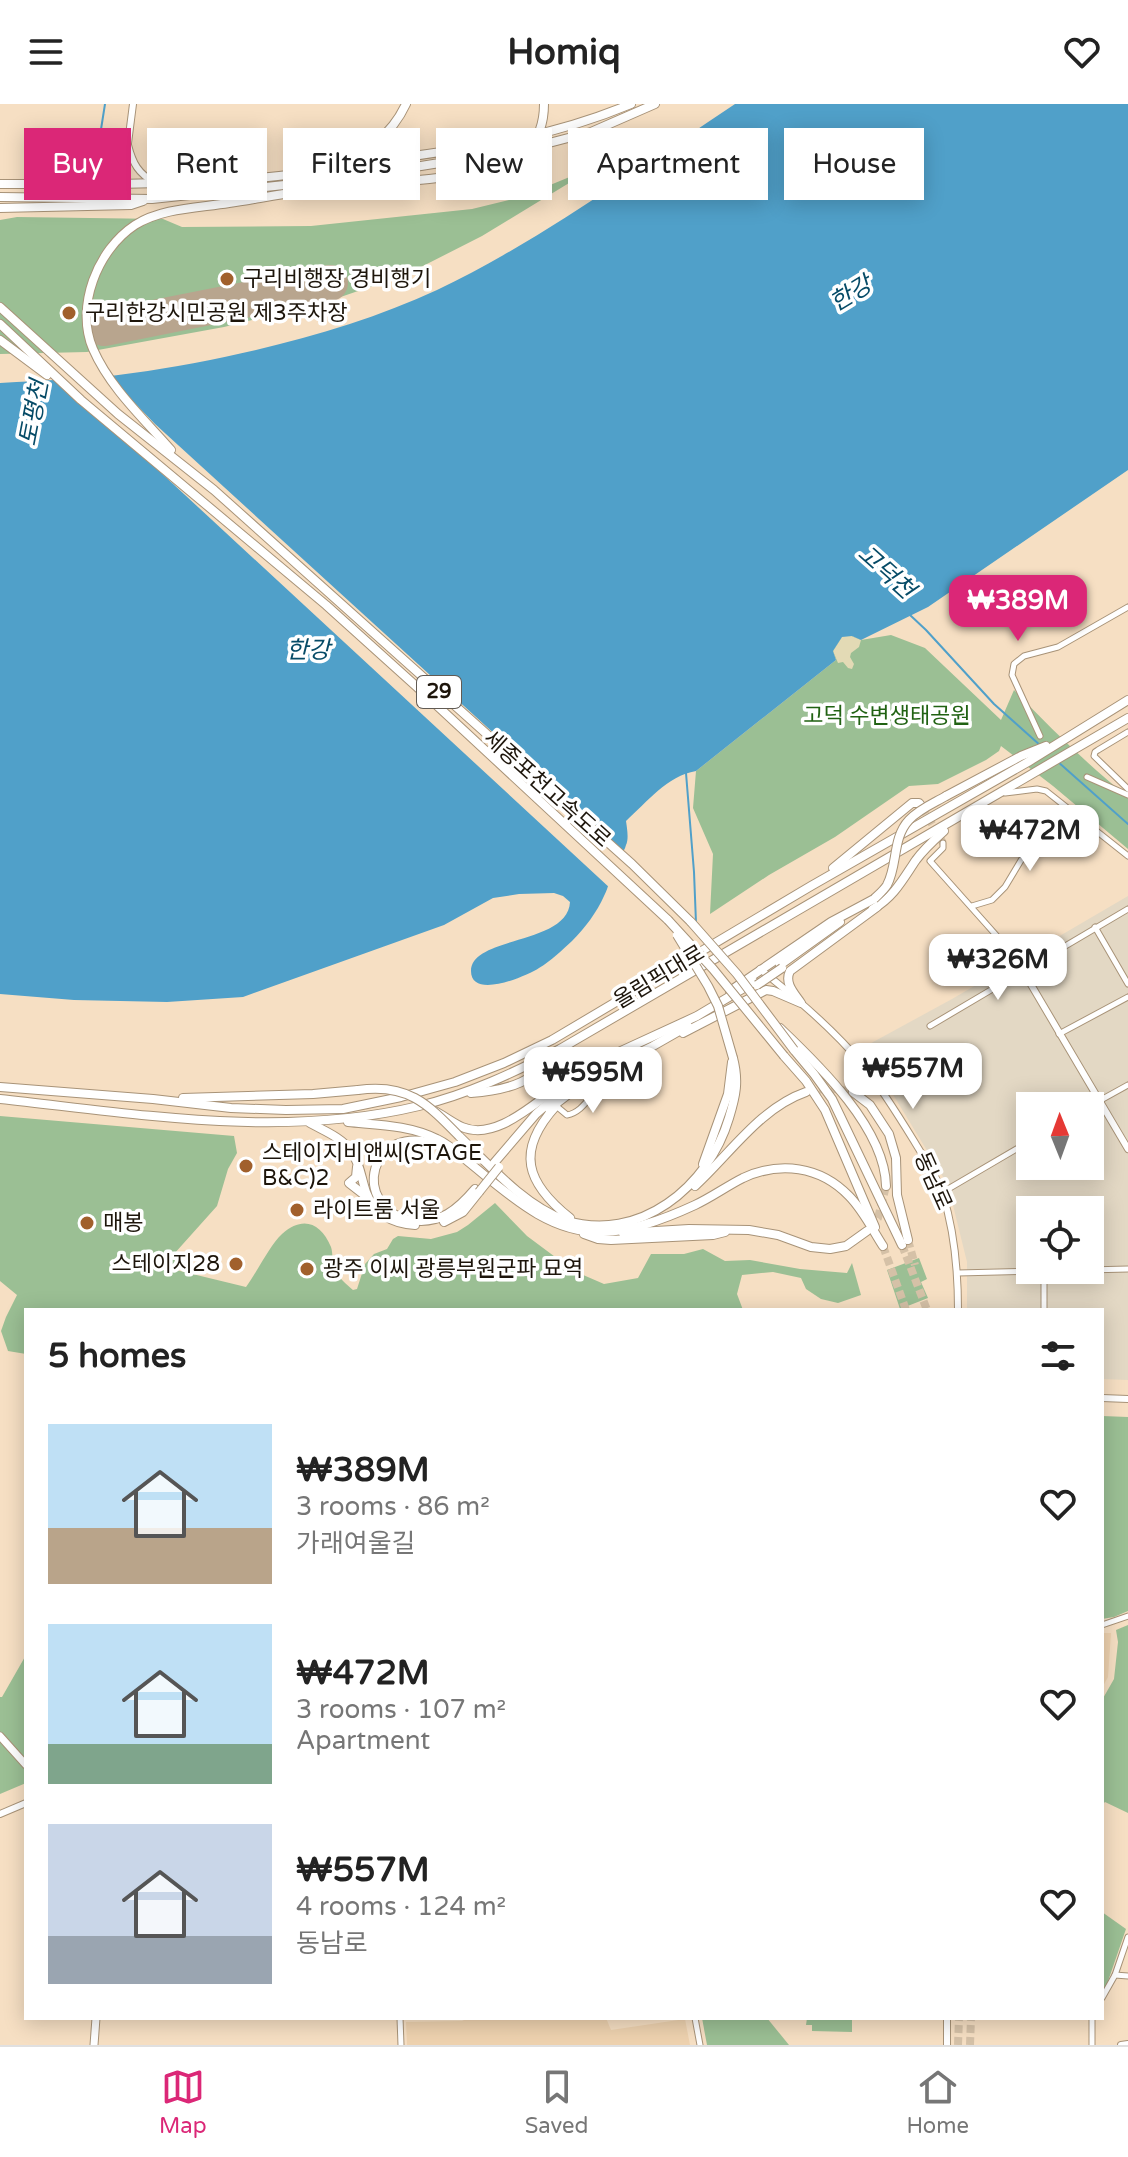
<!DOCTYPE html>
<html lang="en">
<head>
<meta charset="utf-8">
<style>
	body { margin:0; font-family:"Varela Round","Noto Sans KR",sans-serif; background:#f6f6f6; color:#222; height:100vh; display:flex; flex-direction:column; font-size:30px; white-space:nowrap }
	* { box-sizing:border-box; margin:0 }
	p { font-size:26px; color:#767676 }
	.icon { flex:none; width:44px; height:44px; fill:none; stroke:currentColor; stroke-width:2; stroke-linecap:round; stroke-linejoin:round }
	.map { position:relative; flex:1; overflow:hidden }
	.details { position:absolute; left:24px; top:1204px; width:1080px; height:712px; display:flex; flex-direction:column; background:#fff; border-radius:0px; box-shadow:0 4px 20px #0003 }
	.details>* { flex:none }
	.hud { position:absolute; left:24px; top:24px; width:1080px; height:72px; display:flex; gap:16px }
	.needle { width:52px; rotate:359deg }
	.fabs { position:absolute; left:1016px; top:988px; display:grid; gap:16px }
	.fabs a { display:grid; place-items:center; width:88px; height:88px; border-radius:0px; background:#fff; box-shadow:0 4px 20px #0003; font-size:40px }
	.price { position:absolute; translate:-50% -68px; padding:0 18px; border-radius:16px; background:#fff; color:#222; font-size:26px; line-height:52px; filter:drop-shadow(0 2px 4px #0008) }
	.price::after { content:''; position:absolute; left:50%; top:48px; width:24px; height:18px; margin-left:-12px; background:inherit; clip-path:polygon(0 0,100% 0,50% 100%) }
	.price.current { background:#db2777; color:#fff }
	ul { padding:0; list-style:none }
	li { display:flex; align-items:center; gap:24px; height:200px; padding:0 24px }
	li span { display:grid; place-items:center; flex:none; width:224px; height:160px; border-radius:0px; color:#555 }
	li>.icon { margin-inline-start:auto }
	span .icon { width:96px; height:96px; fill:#fffc; stroke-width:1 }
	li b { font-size:34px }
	h2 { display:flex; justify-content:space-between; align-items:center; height:96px; padding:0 24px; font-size:34px }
	.chip { padding:0 28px; border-radius:0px; background:#fff; box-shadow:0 4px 20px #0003; font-size:28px; line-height:72px }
	.chip.current { background:#db2777; color:#fff }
	header { display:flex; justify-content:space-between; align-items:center; height:104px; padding:0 24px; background:#fff; font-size:36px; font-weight:700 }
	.menu { display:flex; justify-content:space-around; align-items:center; height:112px; border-top:2px solid #e0e0e0; background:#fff; font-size:22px; color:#767676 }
	.menu a { display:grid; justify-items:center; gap:4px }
	.menu .current { color:#db2777 }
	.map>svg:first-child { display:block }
	.commercial { fill:#e3d8c4; fill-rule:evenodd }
	.built { fill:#eed2af }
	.green { fill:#9bbf94 }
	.sand { fill:#e3dab5 }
	.water { fill:#50a0c9 }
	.pier { fill:#f6dfc3 }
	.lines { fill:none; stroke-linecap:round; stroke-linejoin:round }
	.stream { stroke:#50a0c9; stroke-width:2 }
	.runway { stroke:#b8a58e; stroke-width:36 }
	.highway-tunnel { stroke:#d5c1a7; stroke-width:8; stroke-dasharray:8 4; stroke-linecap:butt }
	.street-casing { stroke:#a89378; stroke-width:7 }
	.secondary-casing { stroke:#a89378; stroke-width:8 }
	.primary-casing { stroke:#a89378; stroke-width:9 }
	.highway-casing { stroke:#a89378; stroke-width:10 }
	.street { stroke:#fff; stroke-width:5 }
	.secondary { stroke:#fff; stroke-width:6 }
	.primary { stroke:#fff; stroke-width:7 }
	.highway { stroke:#fff; stroke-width:8 }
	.highway-bridge-casing { stroke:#a89378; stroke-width:10; stroke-linecap:butt }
	.highway-bridge { stroke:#fff; stroke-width:8 }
	.poi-dot { fill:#a1602c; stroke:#fff; stroke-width:3 }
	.labels { text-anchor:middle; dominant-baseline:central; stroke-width:7; stroke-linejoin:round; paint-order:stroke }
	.shield { fill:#fff; stroke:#615b54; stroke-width:2 }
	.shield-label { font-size:20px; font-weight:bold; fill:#1d150b }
	.poi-label { font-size:22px; fill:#1d150b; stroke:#fff; text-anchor:start }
	.park-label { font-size:22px; fill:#216213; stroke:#fff }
	.street-label { font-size:22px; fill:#1d150b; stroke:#fff }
	.water-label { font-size:24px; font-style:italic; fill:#064b67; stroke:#fff }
</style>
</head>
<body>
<header><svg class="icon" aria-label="menu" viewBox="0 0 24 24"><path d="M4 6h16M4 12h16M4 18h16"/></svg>Homiq<svg class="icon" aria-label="heart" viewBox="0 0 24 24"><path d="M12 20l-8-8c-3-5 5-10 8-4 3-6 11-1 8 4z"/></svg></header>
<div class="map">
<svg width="1128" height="1941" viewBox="0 0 1128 1941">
	<rect width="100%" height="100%" fill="#f6dfc3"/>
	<path class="commercial" d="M1128 792V1276L1102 1275V1206H967V1158L948 1081 864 943 952 895ZM1030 1002H1090V1062H1030ZM1030 1106H1090V1166H1030Z"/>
	<g class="built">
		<polygon points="1102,1529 1111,1529 1108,1573 1102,1584"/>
		<polygon points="468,1914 606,1914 611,1926 685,1915 690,1941 407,1941 406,1918 462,1917"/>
	</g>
	<g class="green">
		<polygon points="572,72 574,76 482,132 421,163 390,176 329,197 224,223 87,248 0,250 0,116 17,113 163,115 182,123 311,122 472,105 521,93"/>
		<path d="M891 531 925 544 1001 616 1014 586C1050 624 1087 660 1128 693V745L1053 682 1001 642 999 647 986 656 938 680 909 682 835 733 769 771 710 810 713 750 693 704 696 667 836 556 833 547 842 533 852 532 861 536Z"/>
		<path d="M0 1012 234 1032 237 1049 228 1065 217 1102 174 1150 176 1166 246 1183C257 1168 270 1141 282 1130 303 1111 321 1119 331 1143 333 1149 332 1156 333 1162 336 1172 346 1180 353 1186L357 1185 365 1160 374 1150 387 1145 393 1135 398 1132 431 1135 457 1128 468 1121 495 1099 527 1132 574 1167 604 1180 638 1174 651 1150H684L703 1145 725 1157 750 1156 800 1165 847 1169 852 1159 861 1191 838 1199 821 1195 806 1185 801 1174 773 1168 742 1171 737 1190 743 1206H26V1250L8 1247 1 1227 6 1213 17 1191 0 1177Z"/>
		<polygon points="919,1154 927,1175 921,1178 928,1194 900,1205 887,1166"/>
		<polygon points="1102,1312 1128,1313 1128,1507 1114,1513 1102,1515"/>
		<polygon points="1128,1521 1128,1709 1105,1698 1102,1701 1102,1596 1114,1575 1118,1538 1116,1526"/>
		<polygon points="26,1551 26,1679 0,1690 0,1593 2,1593"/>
		<polygon points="1102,1808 1126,1825 1106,1883 1102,1889"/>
		<polygon points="702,1914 767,1914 789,1941 707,1941"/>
		<polygon points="807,1914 852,1914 852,1928 812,1927 812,1921 806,1921"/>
	</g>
	<polygon class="sand" points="849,531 861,536 859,543 851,549 850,553 854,560 852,565 848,564 843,558 838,559 833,547 842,533"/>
	<path class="water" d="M735 0H1128V366L928 503 861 536 852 532 842 533 833 547 836 556 696 667C667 672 647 698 626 717 627 724 629 735 626 741 624 749 617 755 614 763 610 772 609 783 604 792 597 808 585 824 572 837 562 846 551 857 539 864 527 872 471 896 471 867 471 832 568 841 570 798L563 792 554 789 519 790 493 794 444 821 243 893 167 898 74 896 0 890V279C44 276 89 276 133 269 231 255 347 228 437 186 542 136 638 64 735 0Z"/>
	<polygon class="pier" points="110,268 124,288 155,320 626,750 617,765 611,785 78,292 52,272"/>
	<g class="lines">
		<g class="stream">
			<polyline points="96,57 105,0"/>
			<polyline points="910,511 926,526 994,600 1041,642"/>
			<polyline points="1057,657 1128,720"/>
			<polyline points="686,669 694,768 696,819"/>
		</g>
		<polyline class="runway" points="104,224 330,179"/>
		<g class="highway-tunnel">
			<polyline points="922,703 943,739"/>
			<polyline points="807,988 828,984 853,988"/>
			<polyline points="870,1123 878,1114 886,1082"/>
			<polyline points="908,1136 915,1161"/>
			<polyline points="902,1141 927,1206"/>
			<polyline points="883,1142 906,1206"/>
			<polyline points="958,1941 959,1914"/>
			<polyline points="970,1941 971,1914"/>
		</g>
		<defs>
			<g id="street">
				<polyline points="1128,628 1098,646 1095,648 1094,652 1128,685"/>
				<polyline points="1040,632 1012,571 1014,560 1024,552 1058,543 1128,503"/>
				<polyline points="1087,673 1128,691"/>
				<polyline points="1005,689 1037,685 1046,687 1128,752"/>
				<polyline points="943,739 943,744 930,757 1020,858 1023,867"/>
				<polyline points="1034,740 1044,735 1051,724"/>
				<path d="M972 802 992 796 1005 783 1023 753 1032 744 1035 729C1048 721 1065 724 1077 712"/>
				<polyline points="1095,823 1128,880"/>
				<polyline points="930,922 1128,805"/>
				<polyline points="1059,930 1128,893"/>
				<polyline points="530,974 549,993"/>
				<path d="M555 1001 567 1011C583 1008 589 992 601 982 613 973 627 967 641 961L642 947"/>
				<polyline points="1090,1002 1128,981"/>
				<polyline points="943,1088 1030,1037"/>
				<polyline points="1044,1167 1044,1206"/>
				<polyline points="958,1169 1128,1165"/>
				<polyline points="1102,1521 1128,1512"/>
				<polyline points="1115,1871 1128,1872"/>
				<polyline points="1102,1894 1115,1871 1128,1833"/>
				<polyline points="400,1914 401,1941"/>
				<polyline points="695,1914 700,1941"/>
				<polyline points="1092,1941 1092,1914"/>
			</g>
			<g id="secondary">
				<path d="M128 41C133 60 138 69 155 79"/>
				<polyline points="88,79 112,68 126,41"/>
				<polyline points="121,94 133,0"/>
				<path d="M760 865C796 894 833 925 863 961 882 985 898 1011 914 1037 924 1054 937 1072 943 1091 955 1129 958 1167 958 1206"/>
				<polyline points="1023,867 1128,1045"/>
				<polyline points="1102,1294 1128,1295"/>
				<polyline points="0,1710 26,1699"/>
				<polyline points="947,1941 947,1914"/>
				<polyline points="1121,1941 1128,1940"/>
			</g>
			<g id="primary">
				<polyline points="0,1632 26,1661"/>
				<polyline points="94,1941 96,1914"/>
			</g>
			<g id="highway">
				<path d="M336 59C368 47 391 32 406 0"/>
				<path d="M0 80C73 80 146 81 219 77 284 74 349 62 413 52 491 41 557 31 631 0"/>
				<polyline points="0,93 152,95 340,75 508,48 549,39 591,28 655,0"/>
				<polyline points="0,104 131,101 143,97"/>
				<polyline points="0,203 118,310 214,386 632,760 691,818"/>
				<polyline points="0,220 81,296 326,501 417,583 668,816"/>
				<polyline points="0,236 47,271"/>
				<path d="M171 346C144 315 110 284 93 245 75 203 97 146 135 121 162 104 198 104 229 99 253 96 277 90 301 88 362 82 423 76 483 69"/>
				<polyline points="946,692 1021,652 1046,642"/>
				<polyline points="833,764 912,699 919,699 922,703"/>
				<path d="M873 805C894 793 903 775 916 756 924 745 934 736 944 727"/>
				<polyline points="780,861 840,818"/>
				<polyline points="730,887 831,818 874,795"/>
				<path d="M780 924C820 962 885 1025 886 1082"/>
				<path d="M683 929 766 886 773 887 801 899C794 889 784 879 790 867L877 803"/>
				<polyline points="794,946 814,970 832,995 902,1141"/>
				<polyline points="784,952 806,977 825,1006 875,1123"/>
				<polyline points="0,983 153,995 231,1004 286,1006 343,1005 401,993 455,978 504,959 552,936 811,782 1028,658 1128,596"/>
				<polyline points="853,988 870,1001 889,1030 896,1054 897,1091 908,1136"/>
				<path d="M471 989C513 986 532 977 561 948"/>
				<polyline points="183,994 313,990 358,986"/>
				<path d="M0 995C139 1010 281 1035 419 1002 469 990 515 968 560 945L1128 614"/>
				<path d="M556 1002C515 1047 526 1079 570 1114"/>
				<polyline points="549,1005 595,970 653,942 688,922"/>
				<path d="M435 1007C444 1012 453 1019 462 1023 495 1037 532 1001 557 984"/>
				<path d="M348 1018C378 1021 409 1021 437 1035 450 1041 460 1051 471 1060 509 1091 550 1130 603 1128 634 1127 667 1114 695 1101 712 1093 727 1082 743 1074 780 1057 820 1062 849 1092 863 1106 872 1125 883 1142"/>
				<path d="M310 1019C324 1027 341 1033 351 1047 360 1059 361 1074 366 1088 374 1110 393 1120 415 1121"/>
				<path d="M459 1032C489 1061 525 1102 565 1116 639 1140 709 1082 729 1014 736 991 739 977 733 954"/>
				<path d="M441 1042C367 1014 350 1105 411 1116 440 1121 458 1105 475 1085"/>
				<polyline points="494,1059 536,1010 585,967 608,953 697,912 754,878"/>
				<polyline points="703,1060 728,990 732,958"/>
				<polyline points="357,1063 356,1073 349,1079 367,1093"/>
				<path d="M695 1082C730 1050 760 1004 806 988"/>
				<polyline points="444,1118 463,1108 479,1088"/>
				<polyline points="623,1129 689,1125 749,1126 778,1131 811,1143 830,1145 846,1142 867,1127"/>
				<polyline points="584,1130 598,1135 611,1136 713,1131 725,1128"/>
			</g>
		</defs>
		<use href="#street" class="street-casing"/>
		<use href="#secondary" class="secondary-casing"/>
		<use href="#primary" class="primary-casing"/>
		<use href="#highway" class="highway-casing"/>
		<use href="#street" class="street"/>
		<use href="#secondary" class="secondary"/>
		<use href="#primary" class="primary"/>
		<use href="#highway" class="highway"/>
		<defs>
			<g id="highway-bridge">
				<path d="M483 69C519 59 544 41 544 0"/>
				<path d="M874 795C878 791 884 786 887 781 898 761 892 734 909 716 919 705 934 699 946 692"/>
				<polyline points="668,816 713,865 784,952"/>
				<polyline points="691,818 737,870 794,946"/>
				<polyline points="677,831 708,882 718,902 733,954"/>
				<polyline points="757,881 782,864"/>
				<path d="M358 986C407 979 427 999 459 1032"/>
				<polyline points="479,1088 499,1063"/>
			</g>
		</defs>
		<use href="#highway-bridge" class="highway-bridge-casing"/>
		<use href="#highway-bridge" class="highway-bridge"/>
	</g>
	<g class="poi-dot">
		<circle cx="227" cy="175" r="8"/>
		<circle cx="69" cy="209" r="8"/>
		<circle cx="246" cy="1062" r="8"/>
		<circle cx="297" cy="1106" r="8"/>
		<circle cx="87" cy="1119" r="8"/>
		<circle cx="236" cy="1160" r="8"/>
		<circle cx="307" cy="1165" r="8"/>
	</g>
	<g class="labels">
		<rect class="shield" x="417" y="572" width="44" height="32" rx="6"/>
		<g class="shield-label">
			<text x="439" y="588">29</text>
		</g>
		<g class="poi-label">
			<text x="243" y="175">구리비행장 경비행기</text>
			<text x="85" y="209">구리한강시민공원 제3주차장</text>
			<text x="262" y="1049">스테이지비앤씨(STAGE<tspan x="262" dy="25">B&amp;C)2</tspan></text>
			<text x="313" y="1106">라이트룸 서울</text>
			<text x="103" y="1119">매봉</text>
			<text x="220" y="1160" text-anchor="end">스테이지28</text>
			<text x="323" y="1165">광주 이씨 광릉부원군파 묘역</text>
		</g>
		<g class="park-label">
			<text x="887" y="612">고덕 수변생태공원</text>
		</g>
		<g class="street-label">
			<text transform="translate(547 685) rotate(42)">세종포천고속도로</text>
			<text transform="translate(659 873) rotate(-31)">올림픽대로</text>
			<text transform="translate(933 1077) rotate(66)">동남로</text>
		</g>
		<g class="water-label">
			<text transform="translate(851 190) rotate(-31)">한강</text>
			<text transform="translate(34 309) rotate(-79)">토평천</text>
			<text transform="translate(886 468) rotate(42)">고덕천</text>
			<text x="308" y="546">한강</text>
		</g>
	</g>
</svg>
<div class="fabs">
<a><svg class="needle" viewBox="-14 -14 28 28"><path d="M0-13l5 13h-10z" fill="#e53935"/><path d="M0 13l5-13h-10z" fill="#767676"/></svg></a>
<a><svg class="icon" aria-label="locate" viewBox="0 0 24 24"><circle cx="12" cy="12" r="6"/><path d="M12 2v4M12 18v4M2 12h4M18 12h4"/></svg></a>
</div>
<b class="price current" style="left:1018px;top:539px">₩389M</b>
<b class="price" style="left:1030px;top:769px">₩472M</b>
<b class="price" style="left:998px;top:898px">₩326M</b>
<b class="price" style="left:913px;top:1007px">₩557M</b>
<b class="price" style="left:593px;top:1011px">₩595M</b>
<div class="hud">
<a class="chip current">Buy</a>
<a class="chip">Rent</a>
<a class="chip">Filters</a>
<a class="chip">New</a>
<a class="chip">Apartment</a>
<a class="chip">House</a>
</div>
<section class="details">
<h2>5 homes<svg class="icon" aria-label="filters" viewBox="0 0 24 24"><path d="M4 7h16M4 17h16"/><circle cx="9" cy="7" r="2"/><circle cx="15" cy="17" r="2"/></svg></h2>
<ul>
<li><span style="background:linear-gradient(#bfe0f5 65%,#b9a48a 0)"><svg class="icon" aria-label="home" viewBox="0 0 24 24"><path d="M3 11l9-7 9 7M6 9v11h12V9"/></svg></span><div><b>₩389M</b><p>3 rooms · 86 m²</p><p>가래여울길</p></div><svg class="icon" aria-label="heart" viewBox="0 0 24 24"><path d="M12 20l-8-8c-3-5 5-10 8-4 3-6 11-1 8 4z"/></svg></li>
<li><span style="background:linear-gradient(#bfe0f5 75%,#7fa58c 0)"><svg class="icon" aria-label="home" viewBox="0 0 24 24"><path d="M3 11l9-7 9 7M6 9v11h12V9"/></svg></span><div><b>₩472M</b><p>3 rooms · 107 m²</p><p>Apartment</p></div><svg class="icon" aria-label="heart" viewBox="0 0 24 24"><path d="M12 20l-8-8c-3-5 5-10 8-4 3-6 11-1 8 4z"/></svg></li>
<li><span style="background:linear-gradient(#c9d6e8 70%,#9aa5b1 0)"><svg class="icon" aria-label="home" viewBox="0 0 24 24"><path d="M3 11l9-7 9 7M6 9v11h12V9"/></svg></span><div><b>₩557M</b><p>4 rooms · 124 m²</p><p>동남로</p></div><svg class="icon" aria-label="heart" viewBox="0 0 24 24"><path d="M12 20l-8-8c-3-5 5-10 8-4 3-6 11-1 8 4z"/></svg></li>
</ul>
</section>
</div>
<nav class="menu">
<a class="current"><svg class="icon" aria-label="map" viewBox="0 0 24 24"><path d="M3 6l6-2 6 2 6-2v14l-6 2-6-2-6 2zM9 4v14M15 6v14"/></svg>Map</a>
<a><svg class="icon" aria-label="saved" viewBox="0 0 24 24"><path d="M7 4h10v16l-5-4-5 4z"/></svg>Saved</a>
<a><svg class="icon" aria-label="home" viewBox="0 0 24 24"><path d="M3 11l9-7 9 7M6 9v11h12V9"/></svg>Home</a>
</nav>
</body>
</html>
